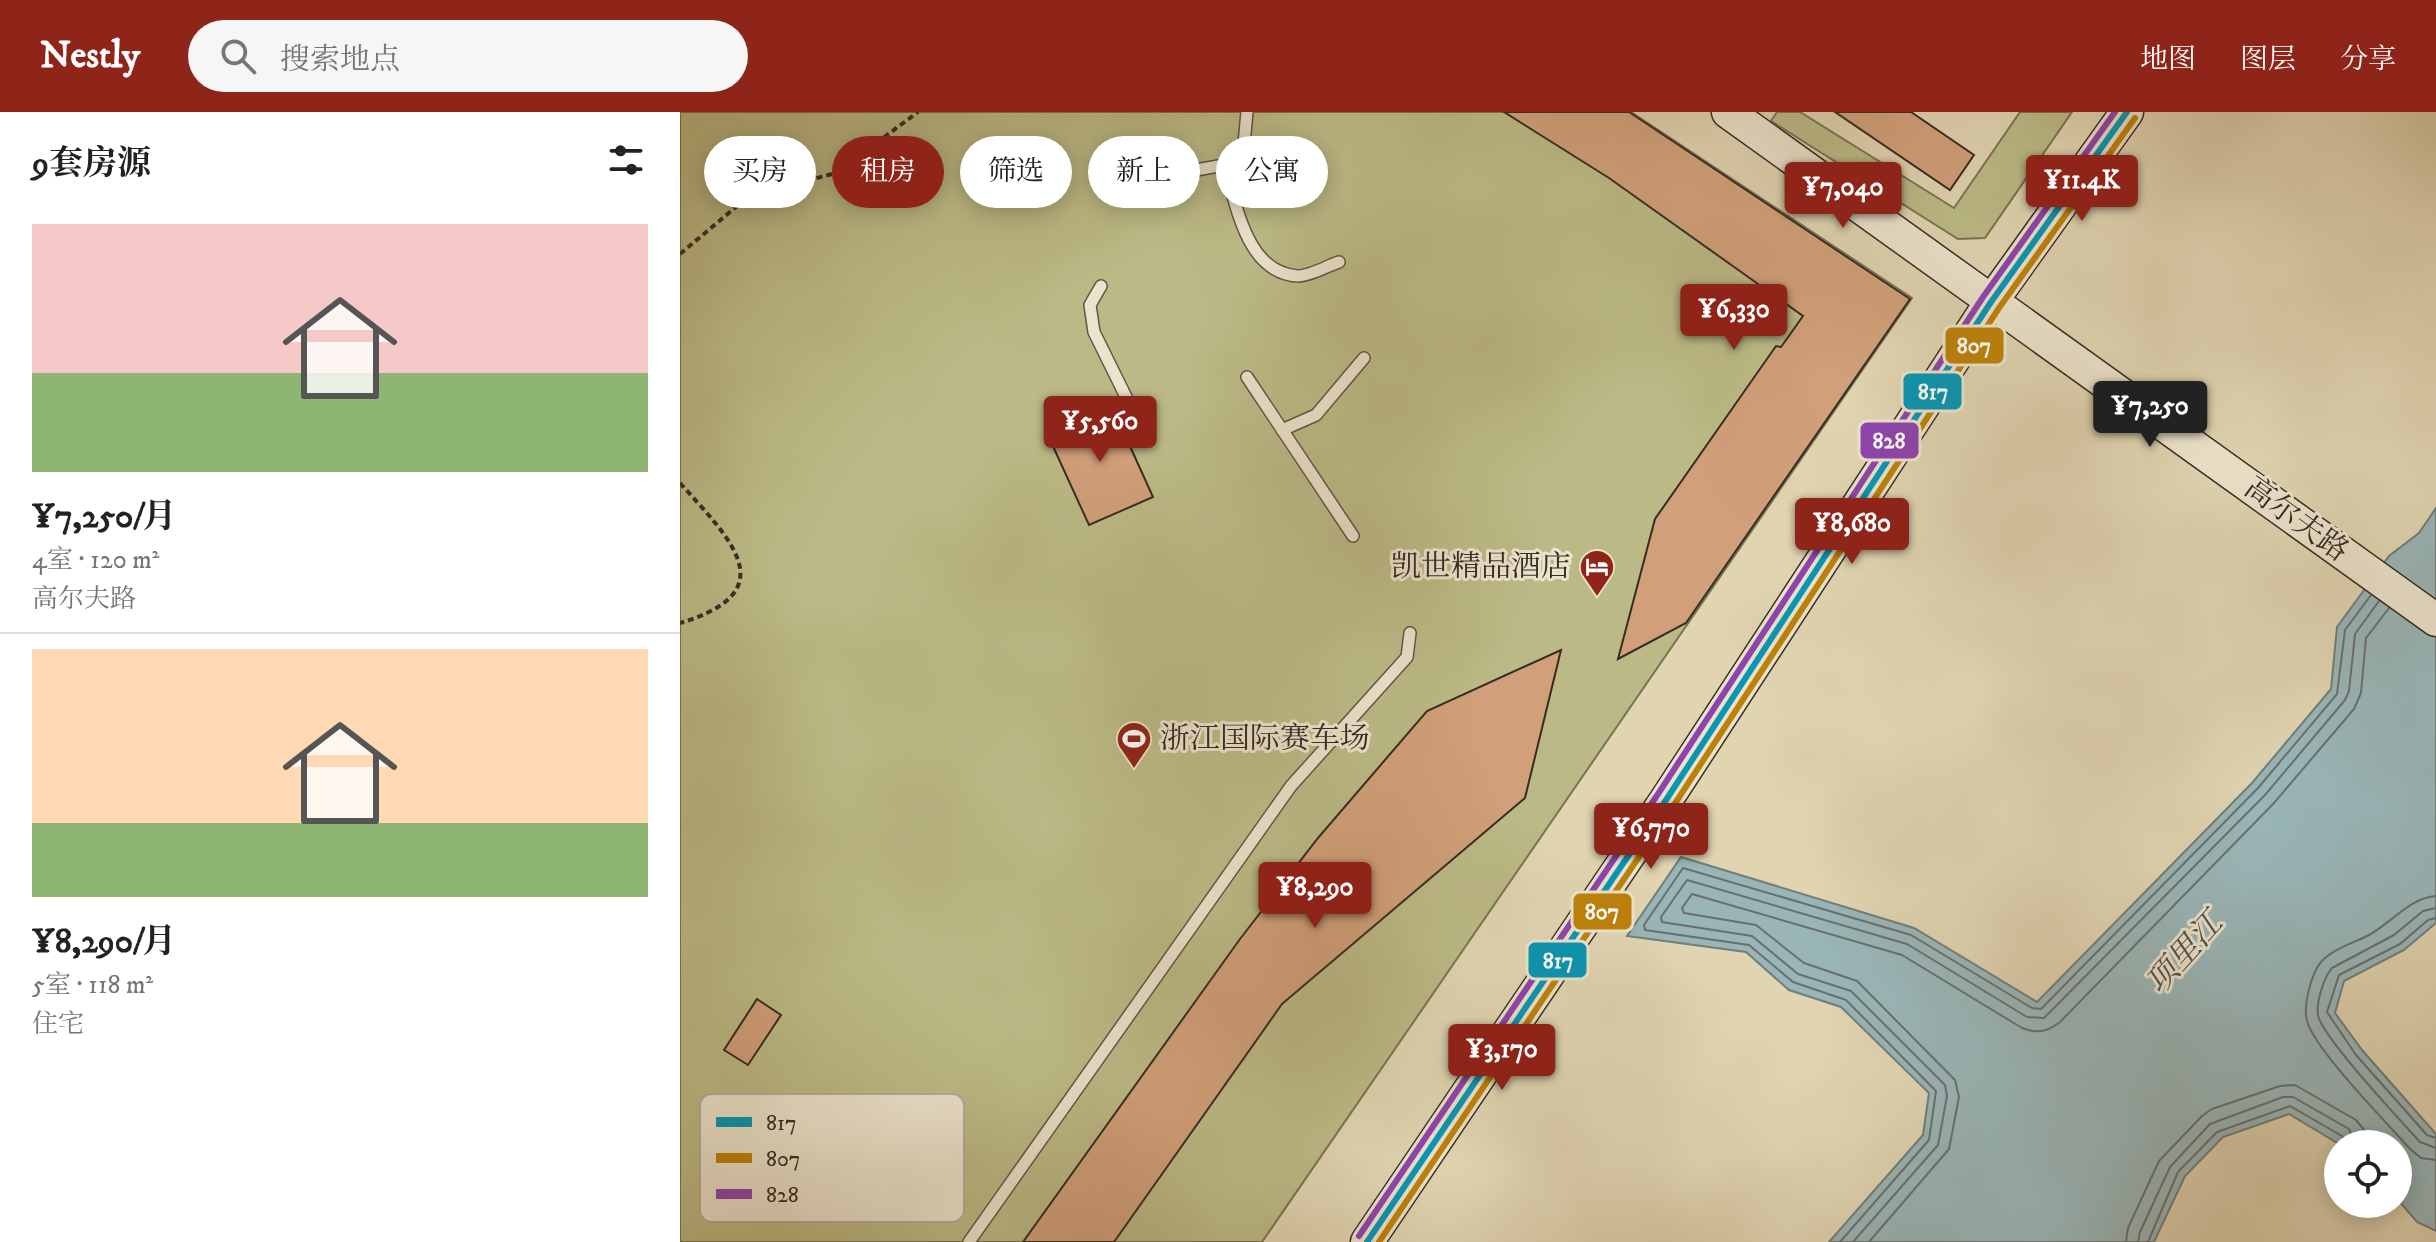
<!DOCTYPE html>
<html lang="zh">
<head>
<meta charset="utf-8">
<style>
	body { margin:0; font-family:"IM FELL DW Pica","Noto Serif SC",serif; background:#f6f6f6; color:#222; height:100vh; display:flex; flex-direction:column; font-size:30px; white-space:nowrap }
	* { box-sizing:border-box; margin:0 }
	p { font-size:26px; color:#767676 }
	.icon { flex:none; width:44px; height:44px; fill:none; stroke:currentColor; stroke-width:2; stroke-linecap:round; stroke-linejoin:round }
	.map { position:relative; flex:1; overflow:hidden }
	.details { display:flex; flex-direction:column; background:#fff; width:680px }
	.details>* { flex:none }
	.hud { position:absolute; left:24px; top:24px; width:760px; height:72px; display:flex; gap:16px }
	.tools { position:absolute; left:1644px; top:1018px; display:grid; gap:16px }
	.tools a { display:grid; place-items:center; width:88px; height:88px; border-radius:50%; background:#fff; box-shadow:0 4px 20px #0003; font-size:40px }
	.price { position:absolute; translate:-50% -68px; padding:0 18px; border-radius:8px; background:#8f2418; color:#fff; font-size:26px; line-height:52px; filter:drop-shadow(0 2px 4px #0008) }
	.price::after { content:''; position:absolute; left:50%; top:48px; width:24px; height:18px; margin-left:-12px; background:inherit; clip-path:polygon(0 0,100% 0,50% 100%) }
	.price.active { background:#222; color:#fff }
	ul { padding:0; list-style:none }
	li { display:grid; align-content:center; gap:16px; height:424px; padding:0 32px }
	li+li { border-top:2px solid #e0e0e0 }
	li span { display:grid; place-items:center; height:248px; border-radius:0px; color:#555 }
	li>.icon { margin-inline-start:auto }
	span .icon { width:144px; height:144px; fill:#fffc; stroke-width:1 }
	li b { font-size:34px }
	h2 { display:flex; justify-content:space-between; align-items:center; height:96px; padding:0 32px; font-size:34px }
	.tag { padding:0 28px; border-radius:36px; background:#fff; box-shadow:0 4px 20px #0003; font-size:28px; line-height:72px }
	.tag.active { background:#8f2418; color:#fff }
	header { display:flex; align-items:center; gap:48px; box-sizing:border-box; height:112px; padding:0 40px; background:#8f2418; color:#fff }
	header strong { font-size:38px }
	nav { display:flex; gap:44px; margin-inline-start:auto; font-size:28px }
	.search { width:560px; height:72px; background:#f6f6f6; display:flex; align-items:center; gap:20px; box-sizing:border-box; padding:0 28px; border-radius:44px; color:#767676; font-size:30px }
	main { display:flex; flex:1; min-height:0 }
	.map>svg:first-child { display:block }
	.green { fill:#bbba86; stroke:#787355; stroke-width:2 }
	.water { fill:#99b5b7; stroke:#717e7c; stroke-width:2 }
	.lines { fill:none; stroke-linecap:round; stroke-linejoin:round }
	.shore { stroke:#68706e; stroke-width:2 }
	.building { fill:#d1a07a; stroke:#362c24; stroke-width:2 }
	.lane-casing { stroke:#605647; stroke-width:14 }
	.secondary-casing { stroke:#362c24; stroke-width:35 }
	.path { stroke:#362c24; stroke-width:4; stroke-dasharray:6 4; stroke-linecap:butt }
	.lane { stroke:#ebe3cc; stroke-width:11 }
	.secondary { stroke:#ebe3cc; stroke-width:32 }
	.bus-1-casing { stroke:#ebe3cc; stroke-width:12 }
	.bus-2-casing { stroke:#ebe3cc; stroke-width:12 }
	.bus-3-casing { stroke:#ebe3cc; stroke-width:12 }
	.bus-1 { stroke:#0896b4; stroke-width:6 }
	.bus-2 { stroke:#bd810b; stroke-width:6 }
	.bus-3 { stroke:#8e44ad; stroke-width:6 }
	.labels { text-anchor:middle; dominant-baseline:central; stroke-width:6; stroke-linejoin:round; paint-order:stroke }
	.street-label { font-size:30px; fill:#362c24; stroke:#ebe3cc }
	.poi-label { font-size:30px; fill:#362c24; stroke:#ebe3cc; text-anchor:end }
	.water-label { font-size:32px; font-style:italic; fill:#4f4e49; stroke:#ebe3cc }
	.key { fill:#ebe3cc; stroke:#b5ac9a; stroke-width:2 }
	.key-label { font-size:22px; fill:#362c24 }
	.line-badge { stroke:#ebe3cc; stroke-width:3 }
	.badge-label { font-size:22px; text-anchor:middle; font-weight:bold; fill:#fff }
</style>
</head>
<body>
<header>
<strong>Nestly</strong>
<div class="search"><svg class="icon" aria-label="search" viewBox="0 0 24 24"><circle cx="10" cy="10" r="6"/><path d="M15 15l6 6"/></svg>搜索地点</div>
<nav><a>地图</a><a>图层</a><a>分享</a></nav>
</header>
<main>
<section class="details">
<h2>9套房源<svg class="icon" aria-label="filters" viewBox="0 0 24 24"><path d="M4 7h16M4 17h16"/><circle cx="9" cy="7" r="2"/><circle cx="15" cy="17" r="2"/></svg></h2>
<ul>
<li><span style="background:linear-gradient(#f6c9c9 60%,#8fb573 0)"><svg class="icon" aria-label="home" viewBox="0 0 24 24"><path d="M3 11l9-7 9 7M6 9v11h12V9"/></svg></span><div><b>¥7,250/月</b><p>4室 · 120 m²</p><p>高尔夫路</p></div></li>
<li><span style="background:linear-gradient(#ffd9b3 70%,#8fb573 0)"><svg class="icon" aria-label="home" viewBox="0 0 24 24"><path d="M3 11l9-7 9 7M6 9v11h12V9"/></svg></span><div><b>¥8,290/月</b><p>5室 · 118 m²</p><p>住宅</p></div></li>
</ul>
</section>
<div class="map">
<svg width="1756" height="1130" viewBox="0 0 1756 1130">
	<rect width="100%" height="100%" fill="#e0d4b1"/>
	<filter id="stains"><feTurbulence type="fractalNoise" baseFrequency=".0025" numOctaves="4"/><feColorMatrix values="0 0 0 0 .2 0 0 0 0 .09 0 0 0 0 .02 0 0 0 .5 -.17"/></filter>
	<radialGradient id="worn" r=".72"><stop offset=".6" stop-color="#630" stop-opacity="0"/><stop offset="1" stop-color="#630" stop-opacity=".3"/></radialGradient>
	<g class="green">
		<polygon points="0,0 951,0 1232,186 582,1130 0,1130"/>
		<polygon points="1097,0 1120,0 1274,96 1340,0 1392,0 1305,126 1278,127 1091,9"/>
	</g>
	<polygon class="water" points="1756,396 1756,811 1724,838 1664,869 1655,901 1682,938 1756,1022 1756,1119 1737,1110 1718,1088 1718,1032 1659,1032 1609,1002 1543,1025 1505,1064 1474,1130 1149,1130 1243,1023 1249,981 1161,895 1109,878 1066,840 947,824 1001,745 1234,816 1357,890 1572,671 1651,577 1657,515 1709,444 1739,421"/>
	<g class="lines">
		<g class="shore">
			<path d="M1756 784C1731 785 1710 812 1689 823 1674 831 1652 837 1641 850 1631 862 1623 894 1627 909 1635 938 1707 1011 1730 1037L1741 1046 1756 1048"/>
			<path d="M1756 796 1743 799 1714 823 1652 856C1644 865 1636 890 1638 903 1641 924 1721 1009 1740 1030L1756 1036"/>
			<polyline points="1756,806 1748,808 1720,832 1659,863 1647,900 1676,943 1747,1023 1756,1026"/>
			<polyline points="1160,1130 1249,1028 1256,979 1166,888 1113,870 1069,833 965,818 964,813 1003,756 1231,823 1352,896 1361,897 1578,676 1657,582 1665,518 1691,483"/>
			<polyline points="1173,1130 1258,1033 1267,984 1265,973 1171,879 1118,862 1072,824 982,810 981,805 1007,768 1227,832 1347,905 1364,906 1585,683 1665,588 1669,579 1675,522 1699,489"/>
			<path d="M1189 1130 1269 1037 1279 985 1275 968 1177 869 1124 851 1076 813 1004 801 1002 796 1012 782 1222 843 1342 916C1356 922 1368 920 1380 910L1594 691 1674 597 1681 581 1686 526 1709 496"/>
			<polyline points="1446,1130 1448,1116 1479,1049 1522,1004 1532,997 1600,974 1615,973 1676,1008 1685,1019 1688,1032"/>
			<polyline points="1458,1130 1460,1120 1490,1055 1530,1012 1603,985 1613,985 1669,1017 1676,1032"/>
			<polyline points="1468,1130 1498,1060 1537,1020 1610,994 1662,1024 1666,1032"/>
		</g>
	</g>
	<g class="building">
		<polygon points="824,0 949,0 1230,187 1006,511 938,547 975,407 1096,234 1101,235 1123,204 929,66"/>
		<polygon points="1155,0 1231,0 1294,43 1270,78"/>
		<polygon points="430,290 473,385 409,413 366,319"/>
		<polygon points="881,538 845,686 602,892 434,1130 343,1130 560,827 638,726 747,599"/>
		<polygon points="77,887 101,903 68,953 44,938"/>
	</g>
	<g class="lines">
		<defs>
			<g id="lane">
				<path d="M544 53C557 93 566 161 618 164 630 164 647 154 659 150"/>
				<polyline points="487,84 516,58 544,53 564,32 567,0"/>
				<polyline points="421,174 410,193 414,220 447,287"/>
				<polyline points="567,265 673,424"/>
				<polyline points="602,318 636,303 684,246"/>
				<polyline points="289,1130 611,674 727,545 730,521"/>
			</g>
			<g id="secondary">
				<polyline points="1048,0 1756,508"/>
				<polyline points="687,1130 986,688 1311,190 1447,0"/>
			</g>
		</defs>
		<use href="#lane" class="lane-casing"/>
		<use href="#secondary" class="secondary-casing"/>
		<g class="path">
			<polyline points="0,142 69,84 156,61 238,0"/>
			<path d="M0 371C49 426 107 479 0 511"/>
		</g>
		<use href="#lane" class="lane"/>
		<use href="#secondary" class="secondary"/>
		<defs>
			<polyline id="bus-1" points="687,1130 986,688 1311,190 1447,0"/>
			<polyline id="bus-2" points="699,1130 994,693 1319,196 1455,6"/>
			<polyline id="bus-3" points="679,1124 978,682 1303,185 1435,0"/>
		</defs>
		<use href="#bus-1" class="bus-1-casing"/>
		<use href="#bus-2" class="bus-2-casing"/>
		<use href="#bus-3" class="bus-3-casing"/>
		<use href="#bus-1" class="bus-1"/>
		<use href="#bus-2" class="bus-2"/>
		<use href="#bus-3" class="bus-3"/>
	</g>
	<defs>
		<symbol id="hotel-pin" viewBox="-11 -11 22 30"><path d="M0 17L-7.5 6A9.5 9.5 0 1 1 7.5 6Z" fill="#8f2418" stroke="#ebe3cc"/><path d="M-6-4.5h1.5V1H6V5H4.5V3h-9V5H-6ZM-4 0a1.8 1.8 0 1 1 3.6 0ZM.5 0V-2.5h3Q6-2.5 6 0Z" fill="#fff"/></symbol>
		<symbol id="stadium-pin" viewBox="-11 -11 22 30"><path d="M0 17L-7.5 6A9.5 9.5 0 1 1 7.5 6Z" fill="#8f2418" stroke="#ebe3cc"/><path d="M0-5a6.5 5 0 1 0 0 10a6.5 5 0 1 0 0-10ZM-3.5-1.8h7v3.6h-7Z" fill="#fff"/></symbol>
	</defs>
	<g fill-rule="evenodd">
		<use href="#hotel-pin" x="897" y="435" width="40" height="54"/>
		<use href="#stadium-pin" x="434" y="607" width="40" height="54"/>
	</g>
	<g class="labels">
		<g class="street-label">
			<text transform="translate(1616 408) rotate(36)">高尔夫路</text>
		</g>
		<g class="poi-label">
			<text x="891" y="455">凯世精品酒店</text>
			<text x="480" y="627" text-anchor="start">浙江国际赛车场</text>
		</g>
		<g class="water-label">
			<text transform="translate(1505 842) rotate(-48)">项里江</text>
		</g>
	</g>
	<rect x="20" y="982" width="264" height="128" rx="12" class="key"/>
	<rect x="36" y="1005" width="36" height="10" fill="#0896b4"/>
	<rect x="36" y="1041" width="36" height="10" fill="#bd810b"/>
	<rect x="36" y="1077" width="36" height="10" fill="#8e44ad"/>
	<g class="key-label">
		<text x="86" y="1018">817</text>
		<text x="86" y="1054">807</text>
		<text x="86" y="1090">828</text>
	</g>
	<g class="line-badge">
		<rect x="1264" y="214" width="61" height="39" rx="8" fill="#bd810b"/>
		<rect x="1222" y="260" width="61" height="39" rx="8" fill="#0896b4"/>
		<rect x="1179" y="309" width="61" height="39" rx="8" fill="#8e44ad"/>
		<rect x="892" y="780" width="61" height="39" rx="8" fill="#bd810b"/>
		<rect x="847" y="829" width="61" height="38" rx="8" fill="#0896b4"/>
	</g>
	<g class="badge-label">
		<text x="1294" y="241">807</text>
		<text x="1253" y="287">817</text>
		<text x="1209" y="336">828</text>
		<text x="922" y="807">807</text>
		<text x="878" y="856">817</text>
	</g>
	<rect width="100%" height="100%" filter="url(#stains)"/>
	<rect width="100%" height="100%" fill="url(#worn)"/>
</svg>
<div class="tools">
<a><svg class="icon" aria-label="locate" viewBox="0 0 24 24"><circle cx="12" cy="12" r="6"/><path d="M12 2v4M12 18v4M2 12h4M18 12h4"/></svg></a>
</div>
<b class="price" style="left:1402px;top:111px">¥11.4K</b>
<b class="price" style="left:1163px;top:118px">¥7,040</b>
<b class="price" style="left:1054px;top:240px">¥6,330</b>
<b class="price active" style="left:1470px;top:337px">¥7,250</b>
<b class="price" style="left:420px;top:352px">¥5,560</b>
<b class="price" style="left:1172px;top:454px">¥8,680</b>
<b class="price" style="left:971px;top:759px">¥6,770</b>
<b class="price" style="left:635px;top:818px">¥8,290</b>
<b class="price" style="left:822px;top:980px">¥3,170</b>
<div class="hud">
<a class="tag">买房</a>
<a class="tag active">租房</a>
<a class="tag">筛选</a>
<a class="tag">新上</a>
<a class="tag">公寓</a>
</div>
</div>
</main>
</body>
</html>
